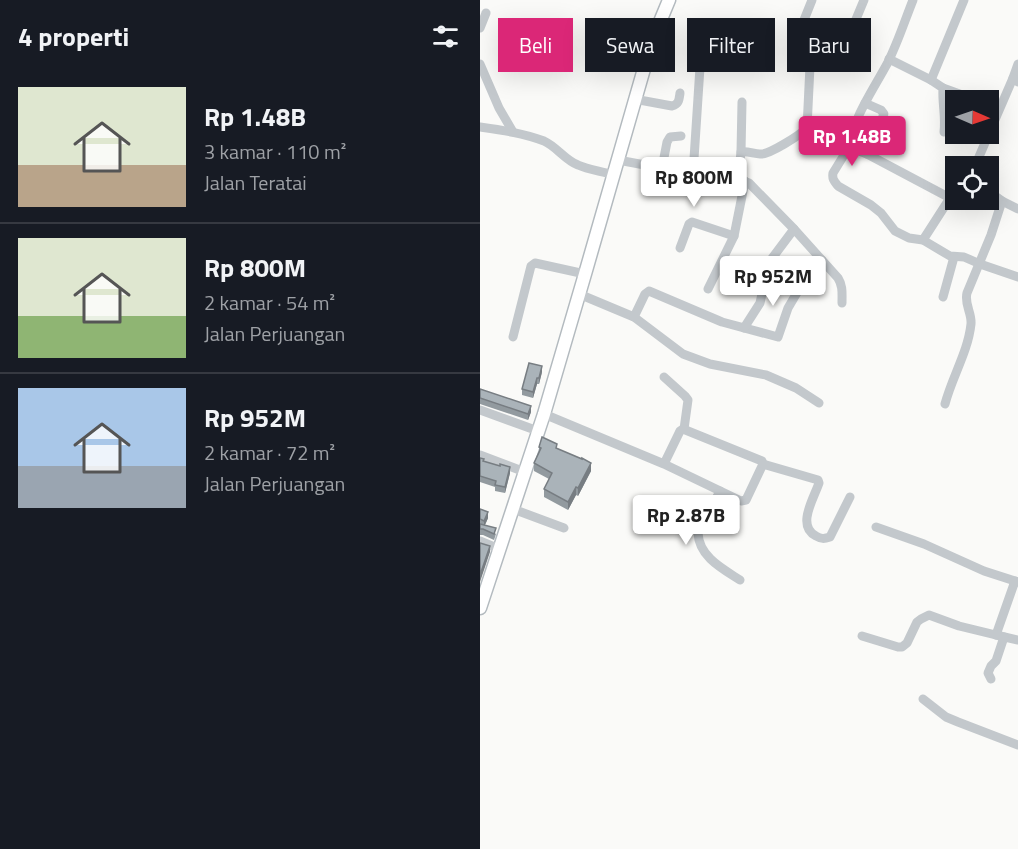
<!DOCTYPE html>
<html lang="id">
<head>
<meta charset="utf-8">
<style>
	body { margin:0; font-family:"Titillium Web",sans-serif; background:#242831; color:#f1f3f6; height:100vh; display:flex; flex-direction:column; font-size:22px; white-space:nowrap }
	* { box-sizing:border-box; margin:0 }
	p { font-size:20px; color:#9ea1a6 }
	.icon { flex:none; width:33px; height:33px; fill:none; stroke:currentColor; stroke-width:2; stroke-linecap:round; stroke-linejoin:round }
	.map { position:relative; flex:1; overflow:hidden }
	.panel { display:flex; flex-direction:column; background:#171b24; width:480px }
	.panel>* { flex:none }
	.guide { position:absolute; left:18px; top:18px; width:429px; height:54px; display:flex; gap:12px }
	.needle { width:39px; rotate:92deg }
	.tools { position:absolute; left:465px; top:90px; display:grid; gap:12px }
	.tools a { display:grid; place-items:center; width:54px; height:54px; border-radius:0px; background:#171b24; box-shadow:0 6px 24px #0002; font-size:30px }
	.price { position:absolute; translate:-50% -51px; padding:0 14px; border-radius:6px; background:#fff; color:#222; font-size:20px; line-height:39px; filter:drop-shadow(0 2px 3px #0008) }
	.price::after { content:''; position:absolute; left:50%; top:36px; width:18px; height:14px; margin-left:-9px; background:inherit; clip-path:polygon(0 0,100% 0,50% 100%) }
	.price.on { background:#db2777; color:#fff }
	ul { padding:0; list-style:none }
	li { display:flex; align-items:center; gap:18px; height:150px; padding:0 18px }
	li+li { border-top:2px solid #363941 }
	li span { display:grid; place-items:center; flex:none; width:168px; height:120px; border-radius:0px; color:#555 }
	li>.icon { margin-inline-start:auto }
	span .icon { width:72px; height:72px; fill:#fffc; stroke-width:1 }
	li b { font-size:26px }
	h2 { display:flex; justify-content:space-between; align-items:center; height:72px; padding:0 18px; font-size:26px }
	.pill { padding:0 21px; border-radius:0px; background:#171b24; box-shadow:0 6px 24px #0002; font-size:21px; line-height:54px }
	.pill.on { background:#db2777; color:#fff }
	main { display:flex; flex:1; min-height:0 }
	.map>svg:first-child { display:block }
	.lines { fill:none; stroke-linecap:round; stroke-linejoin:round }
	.secondary-casing { stroke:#b3babf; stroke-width:15 }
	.street { stroke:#c3c8cc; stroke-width:9 }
	.secondary { stroke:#fff; stroke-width:12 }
	.wall { fill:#929a9f }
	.shaded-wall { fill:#777d82 }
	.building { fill:#aab3b9; stroke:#777d82; stroke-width:1.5 }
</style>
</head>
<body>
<main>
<section class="panel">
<h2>4 properti<svg class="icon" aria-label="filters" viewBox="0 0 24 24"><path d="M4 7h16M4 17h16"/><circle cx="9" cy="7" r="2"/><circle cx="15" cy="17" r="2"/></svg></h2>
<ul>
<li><span style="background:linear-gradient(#dfe7d0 65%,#b9a48a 0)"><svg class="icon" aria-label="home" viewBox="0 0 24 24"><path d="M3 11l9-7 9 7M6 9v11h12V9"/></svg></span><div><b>Rp 1.48B</b><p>3 kamar · 110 m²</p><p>Jalan Teratai</p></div></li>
<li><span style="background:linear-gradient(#dfe7d0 65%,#8fb573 0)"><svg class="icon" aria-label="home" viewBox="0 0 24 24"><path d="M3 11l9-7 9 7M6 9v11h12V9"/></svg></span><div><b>Rp 800M</b><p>2 kamar · 54 m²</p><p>Jalan Perjuangan</p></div></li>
<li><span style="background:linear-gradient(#a9c7e8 65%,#9aa5b1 0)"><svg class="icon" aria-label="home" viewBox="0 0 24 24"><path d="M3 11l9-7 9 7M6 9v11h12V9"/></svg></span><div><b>Rp 952M</b><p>2 kamar · 72 m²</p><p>Jalan Perjuangan</p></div></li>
</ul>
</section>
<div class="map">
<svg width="538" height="849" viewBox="0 0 538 849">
	<rect width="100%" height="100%" fill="#fafaf8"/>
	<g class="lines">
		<defs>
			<polyline id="secondary" points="0,608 64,414 105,274 172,41 189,0"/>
		</defs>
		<use href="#secondary" class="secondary-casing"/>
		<g class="street">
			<path d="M433 0C425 20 418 42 408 62 393 90 374 116 369 147L387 154 470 198 476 199"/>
			<polyline points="374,24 384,0"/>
			<polyline points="0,28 6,13"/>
			<polyline points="329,55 365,67"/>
			<path d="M409 59 451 80 463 88C462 103 466 117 464 132"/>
			<polyline points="0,64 19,108 33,132"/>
			<polyline points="538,64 533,78 538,82"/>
			<polyline points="451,80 484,0"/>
			<polyline points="463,88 496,100"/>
			<path d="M154 99 192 106C199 104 199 100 200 93"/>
			<polyline points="385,103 401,110 404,114 387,154"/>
			<path d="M0 127C21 130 43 133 64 141 77 147 85 160 98 165 109 170 122 171 134 175"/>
			<path d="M327 128 369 147 353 173C352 179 354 181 358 186L391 205 401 213 415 231 429 238 443 240 470 256 484 257 500 264 538 277"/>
			<path d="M261 152C268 151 274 154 280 154 289 155 320 135 327 128L330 66 329 55 321 39 320 30 332 0"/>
			<path d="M138 160 213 174 258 179 269 183 314 229 358 278C363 286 362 293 362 303"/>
			<polyline points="495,166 533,78"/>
			<polyline points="182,168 187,142 190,137 201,136"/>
			<polyline points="213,174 221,52"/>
			<polyline points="258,179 261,152 262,102"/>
			<polyline points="508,191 522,201 538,209"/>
			<polyline points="443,240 470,198"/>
			<polyline points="200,248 209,224 212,222 254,236"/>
			<polyline points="290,261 314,229"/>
			<polyline points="228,289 254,236 265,181"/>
			<polyline points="99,294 154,317 203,354 230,364 286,375 316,388 339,403"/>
			<polyline points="463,297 474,257"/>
			<polyline points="154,317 165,294 169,291 242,322 298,337 308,308 318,291 342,260"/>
			<polyline points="264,328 280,303 283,289 279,284"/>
			<polyline points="33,337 51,266 55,263 105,274"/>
			<polyline points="184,377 205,396 208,400 204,429"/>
			<path d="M465 404C472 377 488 352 491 324 492 313 484 304 487 293L511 235 522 201"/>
			<polyline points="0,410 58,431"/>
			<polyline points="64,414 184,464 261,501 266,500 283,464 282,461 203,429 200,431 184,464"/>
			<polyline points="0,455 45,472"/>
			<path d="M283 464 338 480 339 483C334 498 316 526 336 536 341 539 344 539 350 537L370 497"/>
			<path d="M240 491 218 533C219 557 243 569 260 580"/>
			<polyline points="33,509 84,528"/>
			<polyline points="396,527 444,544 504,571 538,582"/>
			<polyline points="0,541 19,549"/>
			<polyline points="535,581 516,635 538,640"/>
			<polyline points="382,636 418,647 422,647 427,643 437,622 441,619 449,615 479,626 516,635"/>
			<polyline points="511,679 508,673 511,666 516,661 524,637"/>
			<polyline points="443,699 466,717 478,722 538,745"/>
		</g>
		<use href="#secondary" class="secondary"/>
	</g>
	<g class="wall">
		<polygon points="62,372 59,384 57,384 53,398 42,395 42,389"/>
		<polygon points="0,389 51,412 48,420 0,404"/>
		<polygon points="59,447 77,448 111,471 98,496 96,495 88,510 64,497 64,489 69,479 54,471 54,463 59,452"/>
		<polygon points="0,458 4,461 30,473 25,493 15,491 15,487 0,482 0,483"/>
		<polygon points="0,509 8,518 5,525 16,534 14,540 3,535 0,535"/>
	</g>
	<g class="shaded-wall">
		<polygon points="62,366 62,372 59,384 59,378"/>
		<polygon points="57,378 57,384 53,398 53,392"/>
		<polygon points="51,406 51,412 48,420 48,414"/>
		<polygon points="111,463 111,471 98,496 98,488"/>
		<polygon points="30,467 30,473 25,493 25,487"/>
		<polygon points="96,487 96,495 88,510 88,502"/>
		<polygon points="8,512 8,518 4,527 4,521"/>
		<polygon points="10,546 10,552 0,582 0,575"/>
	</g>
	<g class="building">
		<polygon points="49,363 62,366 59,378 57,378 53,392 42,389"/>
		<polygon points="0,389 51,406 48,414 0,398"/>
		<polygon points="62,437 77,444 76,448 102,459 102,458 111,463 98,488 96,487 88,502 64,489 72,473 54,463 61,448 59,447"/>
		<polygon points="0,458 4,459 3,461 20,466 20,464 30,467 25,487 15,485 16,481 0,476 0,477"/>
		<polygon points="0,509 8,512 4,521 0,519"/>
		<polygon points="0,524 16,528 14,534 3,529 0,529"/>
		<polygon points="0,543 10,546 0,575"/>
	</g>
</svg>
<div class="tools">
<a><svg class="needle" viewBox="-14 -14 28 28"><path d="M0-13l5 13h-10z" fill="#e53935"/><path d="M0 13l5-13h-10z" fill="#9ea1a6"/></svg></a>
<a><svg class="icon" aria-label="locate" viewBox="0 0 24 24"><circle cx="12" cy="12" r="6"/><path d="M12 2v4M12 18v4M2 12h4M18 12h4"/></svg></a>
</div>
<b class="price on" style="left:372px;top:167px">Rp 1.48B</b>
<b class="price" style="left:214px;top:208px">Rp 800M</b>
<b class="price" style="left:293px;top:307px">Rp 952M</b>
<b class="price" style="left:206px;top:546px">Rp 2.87B</b>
<div class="guide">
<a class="pill on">Beli</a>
<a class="pill">Sewa</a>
<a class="pill">Filter</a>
<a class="pill">Baru</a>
</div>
</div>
</main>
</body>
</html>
